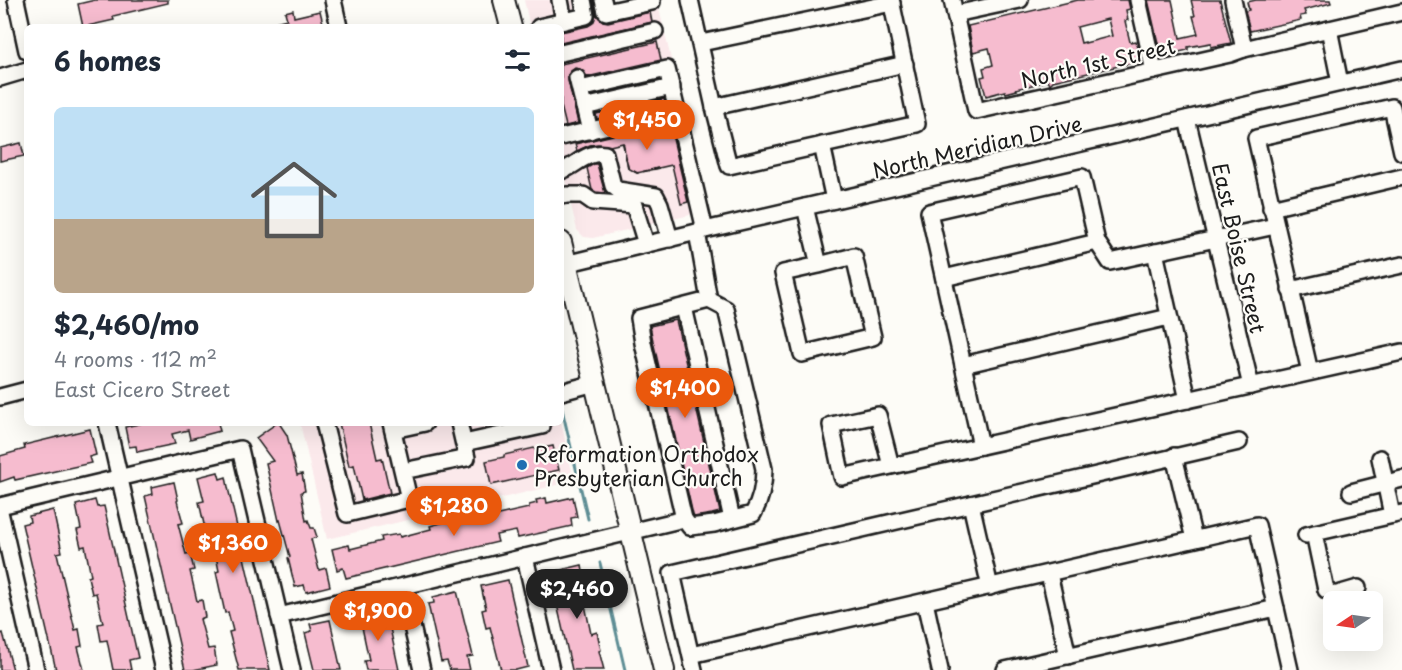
<!DOCTYPE html>
<html lang="en">
<head>
<meta charset="utf-8">
<style>
	body { margin:0; font-family:"Playpen Sans",sans-serif; background:#f2f2f3; color:#1f2937; height:100vh; display:flex; flex-direction:column; font-size:22px; white-space:nowrap }
	* { box-sizing:border-box; margin:0 }
	p { font-size:20px; color:#747a83 }
	.icon { flex:none; width:33px; height:33px; fill:none; stroke:currentColor; stroke-width:2; stroke-linecap:round; stroke-linejoin:round }
	.map { position:relative; flex:1; overflow:hidden }
	.drawer { position:absolute; left:24px; top:24px; width:540px; height:402px; display:flex; flex-direction:column; background:#fff; border-radius:9px; box-shadow:0 6px 24px #0002 }
	.drawer>* { flex:none }
	.needle { width:39px; rotate:257deg }
	.tools { position:absolute; left:1323px; top:591px; display:grid; gap:12px }
	.tools a { display:grid; place-items:center; width:60px; height:60px; border-radius:9px; background:#fff; box-shadow:0 6px 24px #0002; font-size:30px }
	.price { position:absolute; translate:-50% -51px; padding:0 14px; border-radius:21px; background:#ea580c; color:#fff; font-size:20px; line-height:39px; filter:drop-shadow(0 2px 3px #0008) }
	.price::after { content:''; position:absolute; left:50%; top:36px; width:18px; height:14px; margin-left:-9px; background:inherit; clip-path:polygon(0 0,100% 0,50% 100%) }
	.price.current { background:#222; color:#fff }
	ul { padding:0; list-style:none }
	li { display:grid; align-content:center; gap:12px; height:318px; padding:0 30px }
	li span { display:grid; place-items:center; height:186px; border-radius:9px; color:#555 }
	li>.icon { margin-inline-start:auto }
	span .icon { width:108px; height:108px; fill:#fffc; stroke-width:1 }
	li b { font-size:26px }
	h2 { display:flex; justify-content:space-between; align-items:center; height:72px; padding:0 30px; font-size:26px }
	.map>svg:first-child { display:block }
	.built { fill:#fbe9eb }
	.lines { fill:none; stroke-linecap:round; stroke-linejoin:round }
	.stream { stroke:#5e8e95; stroke-width:3 }
	.building { fill:#f6bccf; stroke:#1c1c1c; stroke-width:1.5; fill-rule:evenodd }
	.minor-casing { stroke:#1c1c1c; stroke-width:20 }
	.major-casing { stroke:#1c1c1c; stroke-width:24 }
	.path { stroke:#1c1c1c; stroke-width:2; stroke-dasharray:6 4.5; stroke-linecap:butt }
	.minor { stroke:#fdfcf7; stroke-width:15 }
	.major { stroke:#fdfcf7; stroke-width:20 }
	.poi-dot { fill:#1f6fb2; stroke:#fdfcf7; stroke-width:2 }
	.labels { text-anchor:middle; dominant-baseline:central; stroke-width:4.5; stroke-linejoin:round; paint-order:stroke }
	.street-label { font-size:21px; fill:#1c1c1c; stroke:#fdfcf7 }
	.poi-label { font-size:21px; fill:#1c1c1c; stroke:#fdfcf7; text-anchor:start }
</style>
</head>
<body>
<div class="map">
<svg width="1402" height="670" viewBox="0 0 1402 670">
	<rect width="100%" height="100%" fill="#fdfcf7"/>
	<filter id="ink" filterUnits="userSpaceOnUse"><feTurbulence type="fractalNoise" baseFrequency=".0167" numOctaves="2"/><feDisplacementMap in="SourceGraphic" scale="12" xChannelSelector="R" yChannelSelector="G"/><feConvolveMatrix kernelMatrix="1 2 1 2 8 2 1 2 1" color-interpolation-filters="sRGB"/></filter>
	<g filter="url(#ink)">
		<g class="built">
			<polygon points="524,0 657,0 707,211 593,238 584,237 577,230 561,163 561,27 530,27"/>
			<polygon points="561,421 574,481 327,539 300,423 561,423"/>
		</g>
		<g class="lines">
			<g class="stream">
				<polyline points="561,405 588,519"/>
				<polyline points="600,563 625,670"/>
			</g>
		</g>
		<g class="building">
			<polygon points="95,0 168,0 168,3 113,16 114,20 83,27 78,4"/>
			<polygon points="593,0 597,15 603,21 608,22 650,12 652,22 561,43 561,32 588,26 593,23 596,15"/>
			<path d="M1078 0H1128L1130 9 1126 10 1128 20 1125 21 1130 42 1136 41 1141 61 1053 81 1050 84 1048 81 1016 89 1017 90 1006 93 1005 91 986 96 981 77 985 76 983 68 993 65 989 48 973 52 968 26ZM1108 19 1112 36 1085 43V42L1081 43 1077 27Z"/>
			<polygon points="1148,0 1172,0 1180,38 1198,34 1193,16 1195,16 1191,0 1220,0 1231,43 1211,47 1211,43 1188,47 1188,50 1161,56"/>
			<polygon points="1256,0 1330,0 1331,3 1304,10 1306,15 1300,16 1301,20 1250,31 1245,11 1249,10 1247,2"/>
			<polygon points="293,10 294,17 320,11 324,27 268,27 267,24 287,19 285,12"/>
			<polygon points="657,42 661,60 587,77 584,72 580,69 575,68 571,71 568,75 568,80 578,123 566,126 561,106 561,64"/>
			<polygon points="664,99 665,103 597,119 596,114"/>
			<polygon points="669,122 688,202 681,204 672,165 637,173 628,168 623,143 610,146 598,144 590,145 577,151 575,144"/>
			<polygon points="21,143 24,156 0,161 0,148"/>
			<polygon points="594,164 597,164 605,193 596,192 592,190 587,168"/>
			<polygon points="676,320 720,512 712,514 694,517 693,515 653,341 650,326"/>
			<polygon points="143,423 218,423 220,431 190,439 188,430 172,434 175,444 137,452 136,446 129,447 125,427"/>
			<polygon points="277,423 279,423 287,435 297,475 302,474 305,491 301,492 306,521 308,520 311,528 314,528 317,537 311,539 319,570 326,568 330,586 306,592 304,585 295,587 288,558 290,557 280,520 279,521 266,463 273,461 256,438"/>
			<polygon points="339,423 369,423 377,459 382,458 390,493 362,500 354,465 349,466"/>
			<polygon points="90,429 96,455 89,457 91,463 15,480 14,477 0,482 0,456 25,449 24,445"/>
			<polygon points="553,446 559,470 491,485 486,461 504,457 504,455 534,448 535,450"/>
			<polygon points="218,472 220,479 226,477 229,492 270,670 239,670 229,632 233,631 228,612 225,613 216,572 219,571 213,541 208,542 199,502 204,501 198,477"/>
			<polygon points="174,482 178,500 177,501 183,523 178,524 186,554 190,553 194,570 190,571 197,601 202,600 205,617 200,619 208,649 214,648 217,665 193,670 185,670 145,496 153,494 152,487"/>
			<polygon points="573,497 577,517 571,518 572,526 518,538 516,531 496,535 498,542 346,578 343,568 337,570 332,549 349,545 350,549 382,541 381,537 399,534 400,537 431,529 430,526 473,514 474,517 498,512 498,515 529,508 529,505 537,503 536,500 546,498 547,503"/>
			<polygon points="95,500 97,507 104,506 138,658 129,660 131,670 113,670 107,640 101,641 98,624 103,623 96,593 92,594 88,577 91,576 85,546 81,547 77,530 81,529 76,505"/>
			<polygon points="53,510 62,552 57,553 75,630 79,629 82,646 78,647 84,670 56,670 22,524 30,522 29,516"/>
			<polygon points="582,565 588,604 585,605 591,634 597,632 601,650 599,651 604,670 572,670 551,578 557,577 556,571"/>
			<polygon points="508,580 528,667 516,670 501,670 490,627 486,628 482,610 486,609 481,586"/>
			<polygon points="457,591 473,656 467,657 470,670 450,670 447,661 441,662 428,604 434,603 433,597"/>
			<polygon points="378,609 380,615 387,614 399,670 366,670 364,661 369,660 359,613"/>
			<polygon points="330,620 341,670 314,670 305,633 312,631 310,624"/>
			<polygon points="3,633 13,670 0,670 0,634"/>
		</g>
		<g class="lines">
			<defs>
				<g id="minor">
					<polyline points="16,0 27,51"/>
					<polyline points="333,0 339,27"/>
					<polyline points="560,0 564,21"/>
					<polyline points="603,0 606,12 652,2 652,0"/>
					<polyline points="690,0 714,107 729,166 917,124 891,0"/>
					<polyline points="952,0 976,111 1230,54 1244,49 1402,12"/>
					<polyline points="1138,0 1154,71"/>
					<polyline points="1233,0 1244,49"/>
					<polyline points="955,14 1020,0"/>
					<polyline points="539,27 586,16 583,0"/>
					<polyline points="1329,29 1340,83"/>
					<polyline points="701,43 892,3"/>
					<polyline points="561,53 655,31"/>
					<polyline points="0,78 27,70"/>
					<polyline points="577,78 590,131"/>
					<polyline points="580,89 667,69 705,230"/>
					<polyline points="584,107 672,87"/>
					<polyline points="714,107 905,64"/>
					<polyline points="1187,119 1251,386"/>
					<polyline points="561,137 677,110"/>
					<polyline points="822,145 834,200"/>
					<path d="M561 171C577 166 585 151 605 154L613 186 618 190 656 196 660 204 670 239"/>
					<polyline points="561,196 567,195 583,195 593,202 634,205 646,244"/>
					<polyline points="805,207 819,265 783,273 802,354 873,337 854,256 819,265"/>
					<polyline points="1271,208 1402,177"/>
					<polyline points="1155,252 1188,400"/>
					<polyline points="561,265 705,230 1402,69"/>
					<polyline points="944,278 1097,242"/>
					<polyline points="1290,290 1402,265"/>
					<polyline points="684,307 732,519"/>
					<polyline points="963,365 1169,317"/>
					<polyline points="1310,372 1256,138 1392,107 1402,152"/>
					<polyline points="561,392 595,383"/>
					<polyline points="0,397 27,390"/>
					<polyline points="107,423 164,670"/>
					<polyline points="324,423 347,514 409,499 391,423"/>
					<polyline points="393,430 425,423"/>
					<polyline points="464,443 542,426 542,423"/>
					<polyline points="981,446 929,212 1082,177 1097,242 1110,262 1275,226"/>
					<polyline points="1174,456 1194,539"/>
					<polyline points="1380,458 1392,515"/>
					<path d="M891 466 878 415 831 425 842 477C1029 435 1215 394 1402 352"/>
					<polyline points="403,471 467,458 459,423"/>
					<polyline points="1351,492 1402,479"/>
					<polyline points="971,504 990,587"/>
					<polyline points="0,506 240,449 292,670"/>
					<polyline points="0,512 36,670"/>
					<path d="M684 519 690 527 714 524 753 514C761 500 764 485 764 469L726 309 709 300"/>
					<polyline points="1314,533 1326,590 1334,595 1358,588"/>
					<polyline points="1306,535 1402,513"/>
					<polyline points="525,557 551,670"/>
					<polyline points="1049,574 1068,656"/>
					<polyline points="403,587 422,670"/>
					<polyline points="925,602 940,670"/>
					<polyline points="279,616 684,519 643,343 639,318 709,300 697,232"/>
					<polyline points="691,655 1257,525 1290,670"/>
					<polyline points="694,670 672,573 1239,442"/>
					<polyline points="1005,670 1276,608"/>
				</g>
				<g id="major">
					<polyline points="504,0 511,27"/>
					<polyline points="561,242 664,670"/>
				</g>
			</defs>
			<use href="#minor" class="minor-casing"/>
			<use href="#major" class="major-casing"/>
			<polyline class="path" points="623,143 628,168 637,173 659,168"/>
			<use href="#minor" class="minor"/>
			<use href="#major" class="major"/>
		</g>
	</g>
	<circle class="poi-dot" cx="522" cy="465" r="6"/>
	<g class="labels">
		<g class="street-label">
			<text transform="translate(1098 62) rotate(-13)">North 1st Street</text>
			<text transform="translate(977 146) rotate(-13)">North Meridian Drive</text>
			<text transform="translate(1240 248) rotate(77)">East Boise Street</text>
		</g>
		<g class="poi-label">
			<text x="534" y="453">Reformation Orthodox<tspan x="534" dy="24">Presbyterian Church</tspan></text>
		</g>
	</g>
</svg>
<div class="tools">
<a><svg class="needle" viewBox="-14 -14 28 28"><path d="M0-13l5 13h-10z" fill="#e53935"/><path d="M0 13l5-13h-10z" fill="#747a83"/></svg></a>
</div>
<b class="price" style="left:647px;top:151px">$1,450</b>
<b class="price" style="left:685px;top:419px">$1,400</b>
<b class="price" style="left:454px;top:537px">$1,280</b>
<b class="price" style="left:233px;top:574px">$1,360</b>
<b class="price current" style="left:577px;top:620px">$2,460</b>
<b class="price" style="left:378px;top:642px">$1,900</b>
<section class="drawer">
<h2>6 homes<svg class="icon" aria-label="filters" viewBox="0 0 24 24"><path d="M4 7h16M4 17h16"/><circle cx="9" cy="7" r="2"/><circle cx="15" cy="17" r="2"/></svg></h2>
<ul>
<li><span style="background:linear-gradient(#bfe0f5 60%,#b9a48a 0)"><svg class="icon" aria-label="home" viewBox="0 0 24 24"><path d="M3 11l9-7 9 7M6 9v11h12V9"/></svg></span><div><b>$2,460/mo</b><p>4 rooms · 112 m²</p><p>East Cicero Street</p></div></li>
</ul>
</section>
</div>
</body>
</html>
